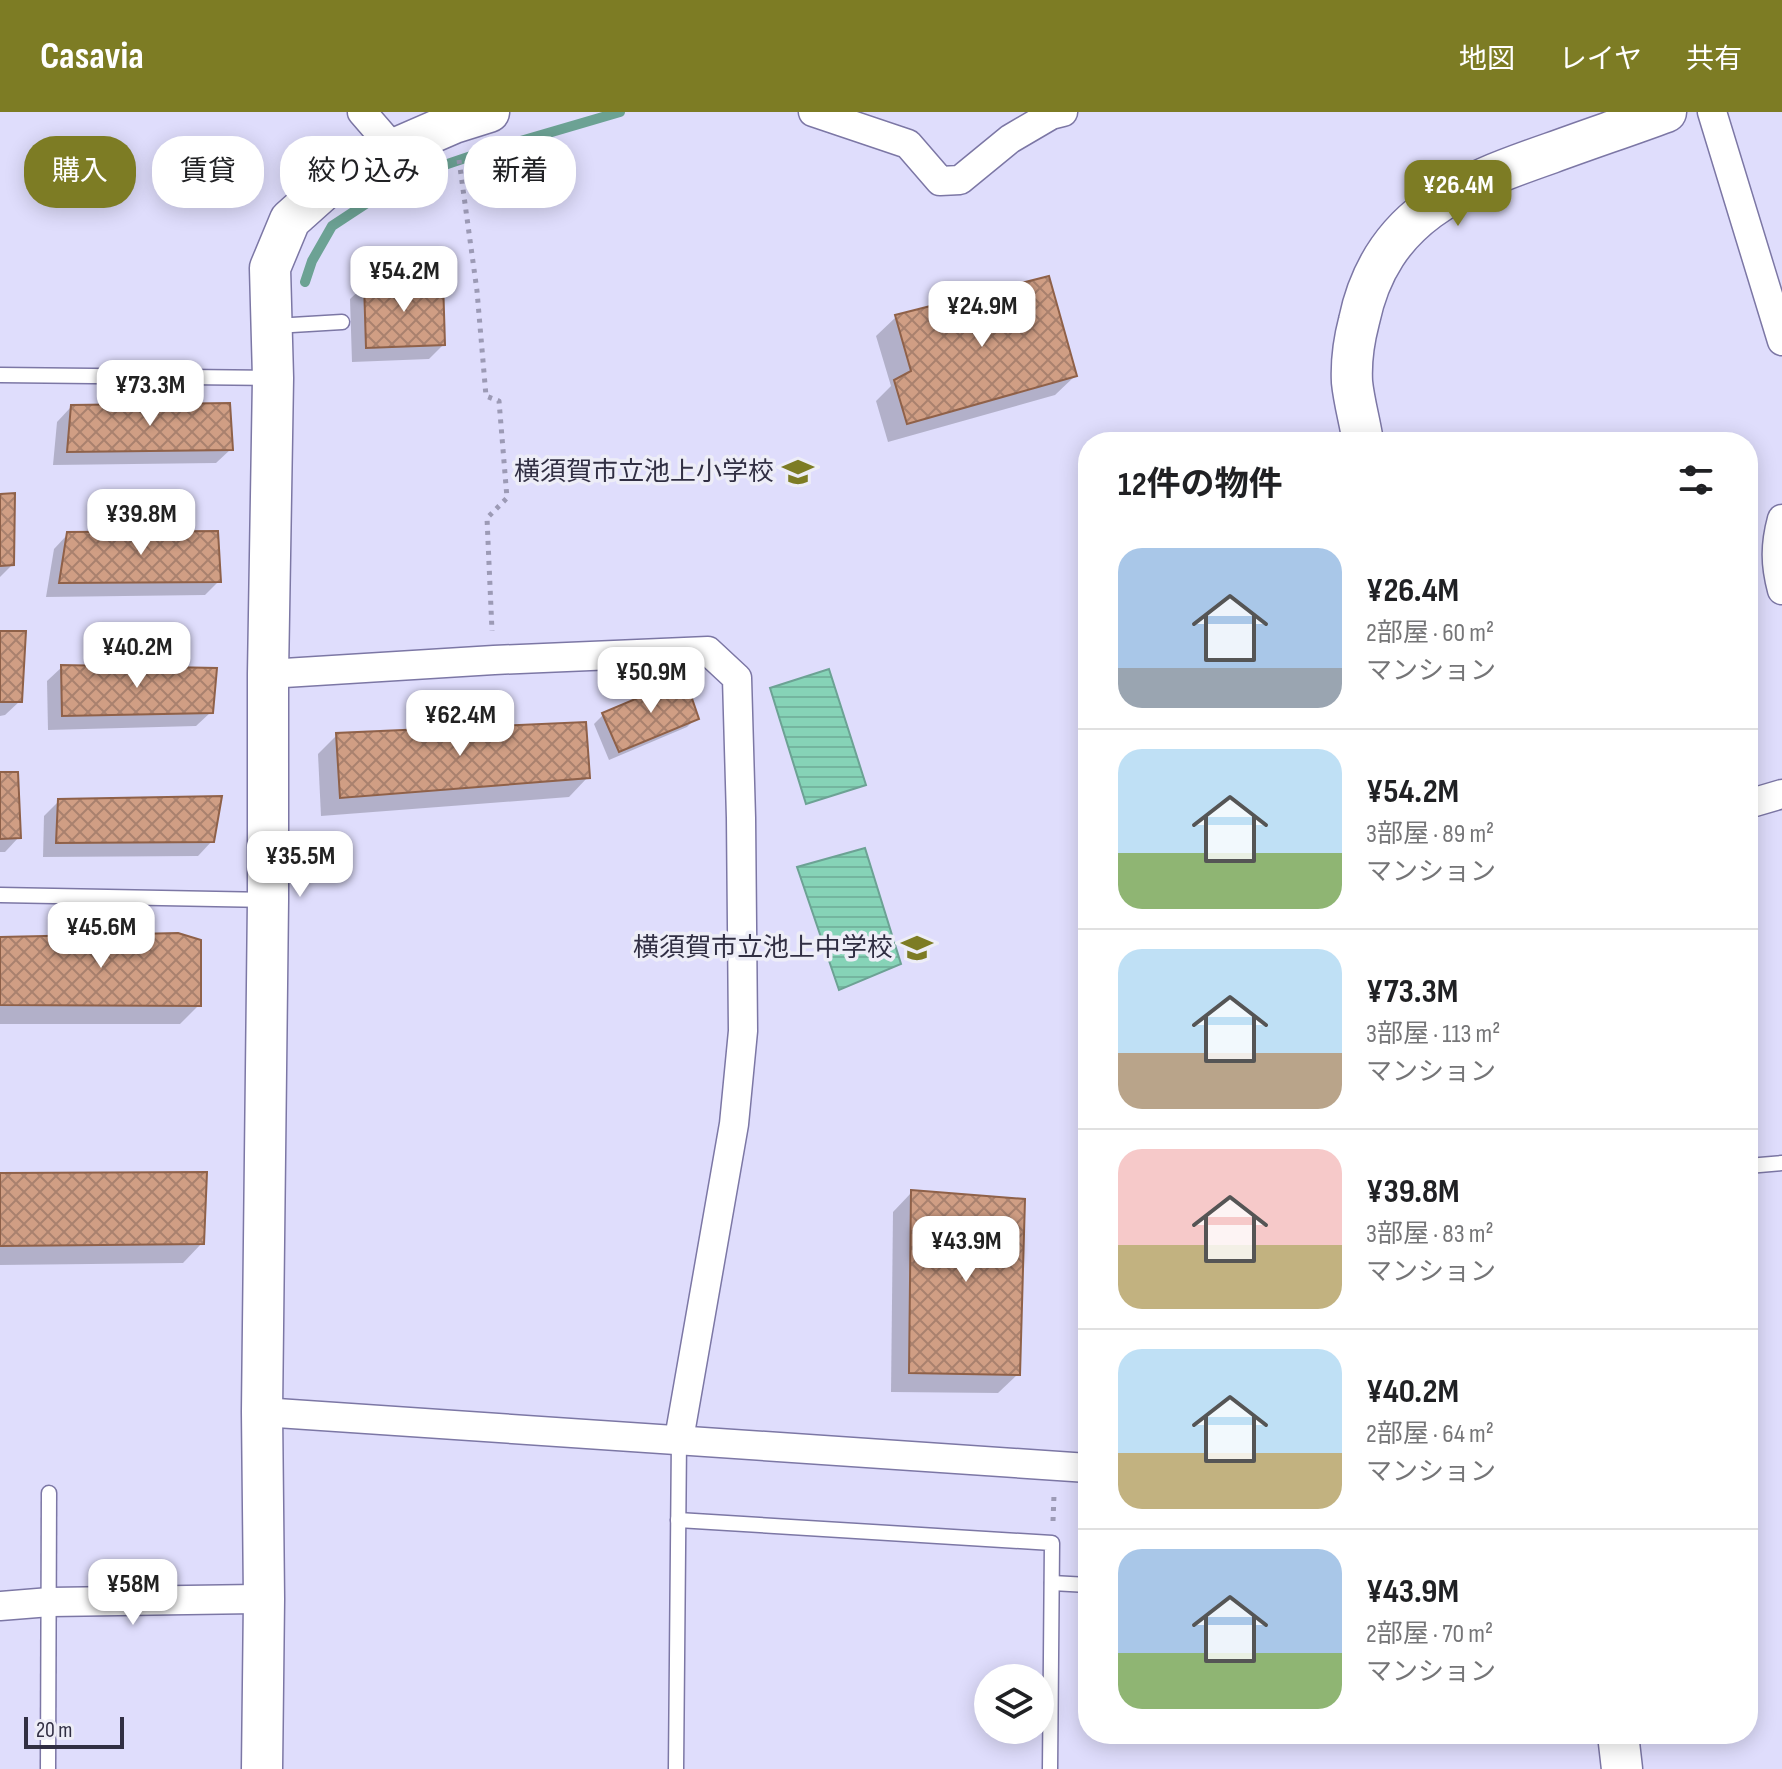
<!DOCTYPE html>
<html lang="ja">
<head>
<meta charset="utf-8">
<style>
	body { margin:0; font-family:"Sofia Sans Condensed","Noto Sans JP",sans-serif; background:#f2f2f2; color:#202124; height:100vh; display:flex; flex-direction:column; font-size:30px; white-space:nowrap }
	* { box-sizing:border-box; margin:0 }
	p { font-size:26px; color:#757577 }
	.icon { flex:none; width:44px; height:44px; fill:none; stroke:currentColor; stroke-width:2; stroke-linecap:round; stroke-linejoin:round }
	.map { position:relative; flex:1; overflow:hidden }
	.side { position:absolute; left:1078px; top:320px; width:680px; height:1312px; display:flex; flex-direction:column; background:#fff; border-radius:32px; box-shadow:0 4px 20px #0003 }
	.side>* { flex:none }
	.top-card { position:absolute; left:24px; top:24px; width:760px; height:72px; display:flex; gap:16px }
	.buttons { position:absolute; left:974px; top:1552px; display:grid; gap:16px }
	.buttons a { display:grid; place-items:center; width:80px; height:80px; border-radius:50%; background:#fff; box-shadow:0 4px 20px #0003; font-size:40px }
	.scale { position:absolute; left:24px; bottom:20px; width:100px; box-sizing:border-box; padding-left:8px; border:4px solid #312f43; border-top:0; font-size:22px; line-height:28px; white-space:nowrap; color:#312f43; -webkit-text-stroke:6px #ededf7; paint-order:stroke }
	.price { position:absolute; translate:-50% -68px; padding:0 18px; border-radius:16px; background:#fff; color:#222; font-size:26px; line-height:52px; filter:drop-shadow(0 2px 4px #0008) }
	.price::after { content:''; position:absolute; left:50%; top:48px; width:24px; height:18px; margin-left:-12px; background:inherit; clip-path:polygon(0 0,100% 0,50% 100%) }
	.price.selected { background:#7d7c24; color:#fff }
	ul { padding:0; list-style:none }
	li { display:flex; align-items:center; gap:24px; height:200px; padding:0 40px }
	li+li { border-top:2px solid #e0e0e0 }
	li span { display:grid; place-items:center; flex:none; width:224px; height:160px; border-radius:24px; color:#555 }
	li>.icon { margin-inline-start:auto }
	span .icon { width:96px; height:96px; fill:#fffc; stroke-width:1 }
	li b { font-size:34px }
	h2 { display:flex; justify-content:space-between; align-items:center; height:96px; padding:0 40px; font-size:34px }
	.pill { padding:0 28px; border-radius:32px; background:#fff; box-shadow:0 4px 20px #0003; font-size:28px; line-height:72px }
	.pill.selected { background:#7d7c24; color:#fff }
	header { display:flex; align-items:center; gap:48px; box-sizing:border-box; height:112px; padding:0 40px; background:#7d7c24; color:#fff }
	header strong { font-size:38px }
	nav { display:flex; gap:44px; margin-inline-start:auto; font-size:28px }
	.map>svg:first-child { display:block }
	.water { fill:url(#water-rules); stroke:#6ca294; stroke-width:2 }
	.shadow { fill:#0003 }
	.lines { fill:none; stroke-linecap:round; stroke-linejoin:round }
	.stream { stroke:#6ca294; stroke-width:10 }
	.building { fill:url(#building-cross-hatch); stroke:#8f6149; stroke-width:2 }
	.lane-casing { stroke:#7c77a5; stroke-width:17 }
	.street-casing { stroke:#7c77a5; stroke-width:31 }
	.secondary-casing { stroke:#7c77a5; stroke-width:43 }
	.path { stroke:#9c9ab5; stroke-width:5; stroke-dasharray:4 6; stroke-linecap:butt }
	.lane { stroke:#fff; stroke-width:14 }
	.street { stroke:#fff; stroke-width:28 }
	.secondary { stroke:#fff; stroke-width:40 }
	.labels { text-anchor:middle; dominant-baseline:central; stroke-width:7; stroke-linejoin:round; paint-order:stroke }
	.poi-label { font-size:26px; fill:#312f43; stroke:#ededf7; text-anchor:end }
</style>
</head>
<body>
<header>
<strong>Casavia</strong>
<nav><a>地図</a><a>レイヤ</a><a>共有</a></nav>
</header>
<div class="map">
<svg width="1782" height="1657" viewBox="0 0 1782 1657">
	<defs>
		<pattern id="water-rules" width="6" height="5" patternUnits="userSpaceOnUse" patternTransform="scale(2)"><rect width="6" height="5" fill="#86d3b7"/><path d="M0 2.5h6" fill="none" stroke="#74b59f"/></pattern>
		<pattern id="building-cross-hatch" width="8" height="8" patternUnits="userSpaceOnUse" patternTransform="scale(2)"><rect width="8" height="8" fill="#d09e84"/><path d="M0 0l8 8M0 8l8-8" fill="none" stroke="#a9816e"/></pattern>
	</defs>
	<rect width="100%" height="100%" fill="#dfddfc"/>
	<g class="water">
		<polygon points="829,557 866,673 806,692 770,576"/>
		<polygon points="865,736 901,852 839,878 797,755"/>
	</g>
	<g class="shadow">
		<polygon points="365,173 443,233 429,247 352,250 350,187"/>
		<polygon points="896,205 1075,264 1055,283 888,330 876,289 891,274 876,224"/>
		<polygon points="71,295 231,337 216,351 53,353 57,310"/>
		<polygon points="0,384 12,453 0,465"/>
		<polygon points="68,422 219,469 205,483 46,485 54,437"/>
		<polygon points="0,521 20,589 5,603 0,604"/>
		<polygon points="62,555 211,600 196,614 48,618 47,569"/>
		<polygon points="603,603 696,606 687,615 609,648 594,612"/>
		<polygon points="337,623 588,665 569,685 321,704 318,642"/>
		<polygon points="0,662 19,725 5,740 0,740"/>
		<polygon points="59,689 212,729 198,744 43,745 44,704"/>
		<polygon points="0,827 199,893 180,912 0,912"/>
		<polygon points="0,1063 202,1131 183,1151 0,1153"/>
		<polygon points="912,1080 1018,1262 998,1281 891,1280 893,1100"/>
	</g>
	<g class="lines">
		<polyline class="stream" points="305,170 312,149 332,114 367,91 415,63 480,41 620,0"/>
	</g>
	<g class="building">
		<polygon points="1049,164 1077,264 907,312 894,268 911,259 895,203"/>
		<polygon points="443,168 445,233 366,236 364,171"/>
		<polygon points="230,291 233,338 67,340 71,293"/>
		<polygon points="15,381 14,453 0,454 0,382"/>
		<polygon points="218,419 221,470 59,471 67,420"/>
		<polygon points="0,519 26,519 22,590 0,590"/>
		<polygon points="61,553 217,556 213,601 62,604"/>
		<polygon points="685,566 699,607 619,640 602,601"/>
		<polygon points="586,610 590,666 340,686 336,621"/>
		<polygon points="0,660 18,660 21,726 0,727"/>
		<polygon points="222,684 214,730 56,731 58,687"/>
		<polygon points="178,821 201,828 201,894 0,893 0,825"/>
		<polygon points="207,1060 204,1132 0,1134 0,1061"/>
		<polygon points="911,1078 1025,1087 1020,1263 909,1261"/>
	</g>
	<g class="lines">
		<defs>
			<g id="lane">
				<polyline points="275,214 342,210"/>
				<polyline points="0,263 269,266"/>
				<polyline points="0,783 268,788"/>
				<polyline points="1748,1054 1782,1051"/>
				<polyline points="678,1408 1052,1431 1050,1657"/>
				<polyline points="1052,1471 1088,1473"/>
				<polyline points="48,1657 49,1381"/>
				<polyline points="676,1657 679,1327"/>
			</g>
			<g id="street">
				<polyline points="362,0 394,37"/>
				<polyline points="813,0 908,32 940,69 960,68 1010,27 1051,3 1063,0"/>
				<polyline points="1712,0 1782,229"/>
				<path d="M1782 407C1775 433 1775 452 1782 478"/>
				<polyline points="268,562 494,548 708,539 737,566 741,706 743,919 734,1012 679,1327"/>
				<polyline points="1748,692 1782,682"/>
				<polyline points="262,1300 1088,1356"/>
				<polyline points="0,1494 50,1490 264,1487"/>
			</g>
			<g id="secondary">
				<path d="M1363 330C1360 310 1354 290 1352 270 1351 250 1354 228 1359 209 1381 103 1459 73 1551 41 1589 27 1628 14 1666 0"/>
				<polyline points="1618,1622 1622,1657"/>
				<polyline points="262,1657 264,1487 262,1300 268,788 268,562 273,266 270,156 290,108 328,74 394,37 454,11 489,0"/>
			</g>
		</defs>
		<use href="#lane" class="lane-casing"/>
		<use href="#street" class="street-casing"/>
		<use href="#secondary" class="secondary-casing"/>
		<g class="path">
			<polyline points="459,48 477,179 486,284 499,289 507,386 487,406 492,519"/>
			<polyline points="1053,1409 1054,1383"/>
		</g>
		<use href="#lane" class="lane"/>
		<use href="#street" class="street"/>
		<use href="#secondary" class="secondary"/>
	</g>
	<defs>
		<symbol id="school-bare" viewBox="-9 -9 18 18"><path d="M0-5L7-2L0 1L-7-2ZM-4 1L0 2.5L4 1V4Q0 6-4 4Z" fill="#7d7c24" stroke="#ededf7" stroke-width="2.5" paint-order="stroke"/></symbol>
	</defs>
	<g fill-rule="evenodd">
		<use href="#school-bare" x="776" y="338" width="44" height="44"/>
		<use href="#school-bare" x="895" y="814" width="44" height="44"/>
	</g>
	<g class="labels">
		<g class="poi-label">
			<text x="774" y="360">横須賀市立池上小学校</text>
			<text x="893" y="836">横須賀市立池上中学校</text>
		</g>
	</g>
</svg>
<div class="buttons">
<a><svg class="icon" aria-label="layers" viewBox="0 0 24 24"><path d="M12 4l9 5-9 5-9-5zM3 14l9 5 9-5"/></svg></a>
</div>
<div class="scale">20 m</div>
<b class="price selected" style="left:1458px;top:116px">¥26.4M</b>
<b class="price" style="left:404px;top:202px">¥54.2M</b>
<b class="price" style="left:982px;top:237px">¥24.9M</b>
<b class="price" style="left:150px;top:316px">¥73.3M</b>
<b class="price" style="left:141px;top:445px">¥39.8M</b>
<b class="price" style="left:137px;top:578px">¥40.2M</b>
<b class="price" style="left:651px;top:603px">¥50.9M</b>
<b class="price" style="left:460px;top:646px">¥62.4M</b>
<b class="price" style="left:300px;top:787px">¥35.5M</b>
<b class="price" style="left:101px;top:858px">¥45.6M</b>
<b class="price" style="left:966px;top:1172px">¥43.9M</b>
<b class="price" style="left:133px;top:1515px">¥58M</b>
<div class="top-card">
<a class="pill selected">購入</a>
<a class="pill">賃貸</a>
<a class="pill">絞り込み</a>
<a class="pill">新着</a>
</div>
<section class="side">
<h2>12件の物件<svg class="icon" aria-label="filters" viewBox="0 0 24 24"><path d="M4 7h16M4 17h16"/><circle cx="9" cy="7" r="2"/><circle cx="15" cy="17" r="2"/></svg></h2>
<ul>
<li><span style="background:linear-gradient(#a9c7e8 75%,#9aa5b1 0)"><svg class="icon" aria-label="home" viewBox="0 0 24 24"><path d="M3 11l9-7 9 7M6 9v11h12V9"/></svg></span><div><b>¥26.4M</b><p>2部屋 · 60 m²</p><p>マンション</p></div></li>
<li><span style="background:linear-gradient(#bfe0f5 65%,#8fb573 0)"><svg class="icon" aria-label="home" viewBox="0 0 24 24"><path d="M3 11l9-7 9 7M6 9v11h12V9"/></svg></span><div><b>¥54.2M</b><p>3部屋 · 89 m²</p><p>マンション</p></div></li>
<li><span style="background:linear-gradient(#bfe0f5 65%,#b9a48a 0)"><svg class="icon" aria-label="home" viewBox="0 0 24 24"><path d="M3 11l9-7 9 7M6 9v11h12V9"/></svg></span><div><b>¥73.3M</b><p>3部屋 · 113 m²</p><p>マンション</p></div></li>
<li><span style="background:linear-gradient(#f6c9c9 60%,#c2b280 0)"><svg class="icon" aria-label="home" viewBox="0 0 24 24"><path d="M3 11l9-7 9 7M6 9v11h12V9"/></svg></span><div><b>¥39.8M</b><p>3部屋 · 83 m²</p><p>マンション</p></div></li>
<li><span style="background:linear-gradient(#bfe0f5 65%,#c2b280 0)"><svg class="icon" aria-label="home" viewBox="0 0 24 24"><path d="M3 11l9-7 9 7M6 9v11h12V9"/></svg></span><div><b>¥40.2M</b><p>2部屋 · 64 m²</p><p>マンション</p></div></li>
<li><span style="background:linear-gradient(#a9c7e8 65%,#8fb573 0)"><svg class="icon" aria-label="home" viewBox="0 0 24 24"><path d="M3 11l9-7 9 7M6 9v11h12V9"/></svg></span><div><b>¥43.9M</b><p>2部屋 · 70 m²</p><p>マンション</p></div></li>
</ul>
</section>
</div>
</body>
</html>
